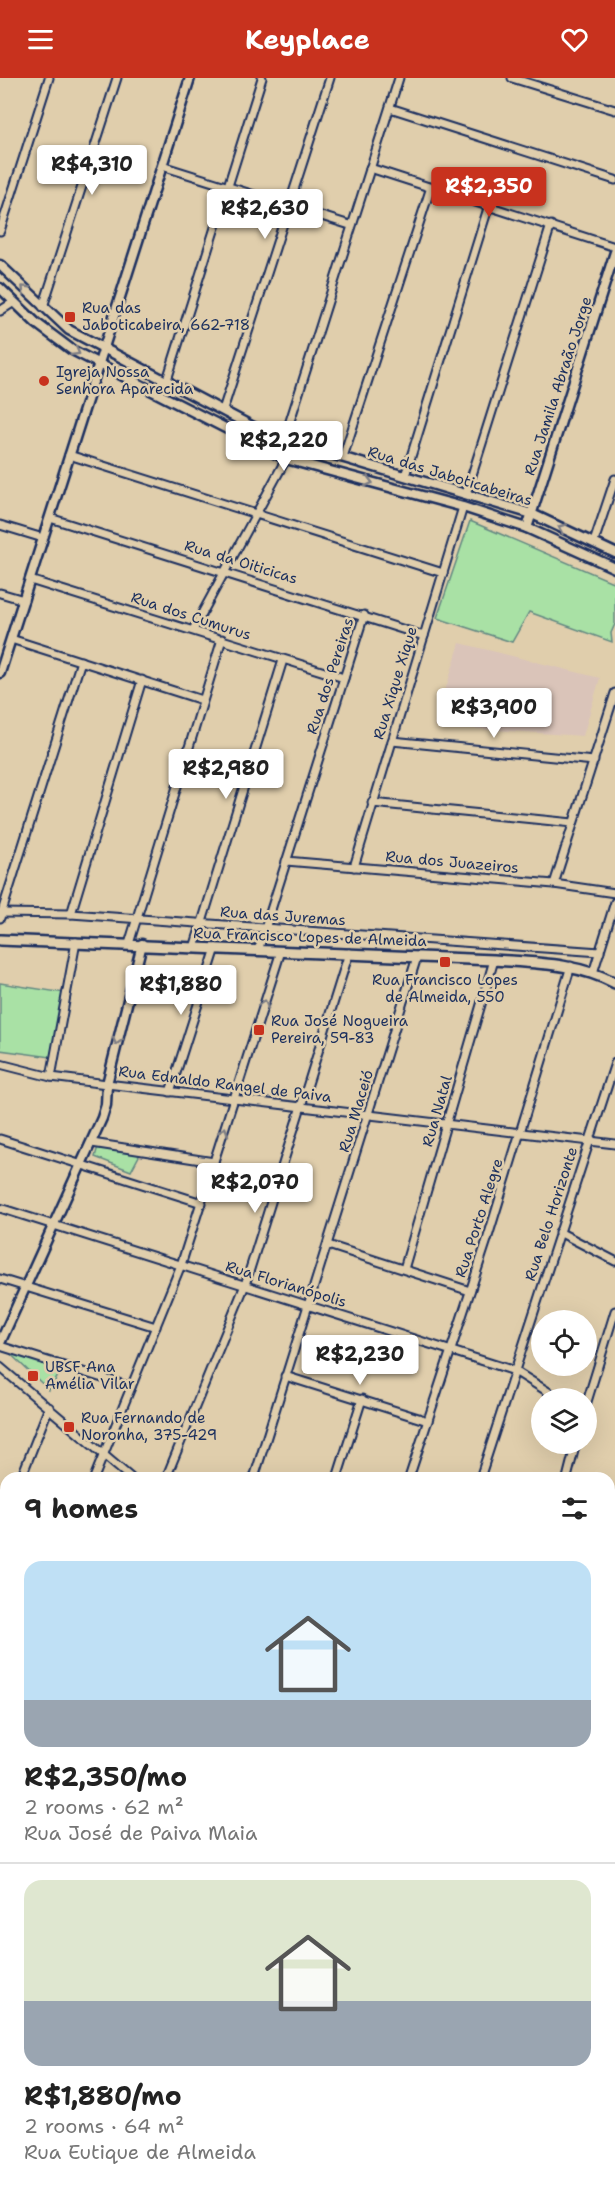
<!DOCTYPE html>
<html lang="en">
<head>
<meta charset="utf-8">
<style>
	body { margin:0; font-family:"Shantell Sans",sans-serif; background:#f2f2f2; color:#222; height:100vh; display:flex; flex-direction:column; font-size:22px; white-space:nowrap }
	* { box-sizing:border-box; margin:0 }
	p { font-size:20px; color:#767676 }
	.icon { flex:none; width:33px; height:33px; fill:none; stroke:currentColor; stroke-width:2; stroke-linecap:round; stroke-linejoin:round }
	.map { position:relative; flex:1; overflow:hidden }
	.details { position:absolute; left:0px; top:1394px; width:615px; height:722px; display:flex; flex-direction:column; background:#fff; border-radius:18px 18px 0 0; box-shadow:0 6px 24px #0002 }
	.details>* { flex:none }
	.buttons { position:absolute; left:531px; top:1232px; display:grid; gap:12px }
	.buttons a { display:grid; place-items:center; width:66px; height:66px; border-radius:50%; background:#fff; box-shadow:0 6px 24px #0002; font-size:30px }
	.price { position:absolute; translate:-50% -51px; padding:0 14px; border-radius:6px; background:#fff; color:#222; font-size:20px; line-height:39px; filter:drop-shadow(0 2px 3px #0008) }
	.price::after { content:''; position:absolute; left:50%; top:36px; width:18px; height:14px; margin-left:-9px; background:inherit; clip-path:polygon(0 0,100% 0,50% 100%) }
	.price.selected { background:#c8321e; color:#fff }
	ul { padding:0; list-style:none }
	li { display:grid; align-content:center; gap:12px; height:318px; padding:0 24px }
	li+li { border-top:2px solid #e0e0e0 }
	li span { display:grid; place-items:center; height:186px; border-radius:18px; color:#555 }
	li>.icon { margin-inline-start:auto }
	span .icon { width:108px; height:108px; fill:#fffc; stroke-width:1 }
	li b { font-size:26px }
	h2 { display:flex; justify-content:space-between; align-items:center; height:72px; padding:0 24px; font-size:26px }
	header { display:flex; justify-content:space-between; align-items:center; height:78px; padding:0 24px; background:#c8321e; color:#fff; font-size:27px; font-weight:700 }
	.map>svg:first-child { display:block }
	.built { fill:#dac4b9 }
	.green { fill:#a9e1a5; stroke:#628882; stroke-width:1.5 }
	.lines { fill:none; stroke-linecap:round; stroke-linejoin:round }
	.stream { stroke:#6193b6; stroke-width:2 }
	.minor-casing { stroke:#1b2f5e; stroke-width:11 }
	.tertiary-casing { stroke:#1b2f5e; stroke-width:13 }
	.secondary-casing { stroke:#1b2f5e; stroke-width:14 }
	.minor { stroke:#e0ceac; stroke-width:7 }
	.tertiary { stroke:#e0ceac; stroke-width:8 }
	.secondary { stroke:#e0ceac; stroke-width:9 }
	.oneway { stroke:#7e7e85 }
	.poi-dot { fill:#c8321e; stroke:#e0ceac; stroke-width:2 }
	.labels { text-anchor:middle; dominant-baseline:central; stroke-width:5; stroke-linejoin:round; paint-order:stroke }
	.poi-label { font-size:15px; fill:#1b2f5e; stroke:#e0ceac; text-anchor:start }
	.street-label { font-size:15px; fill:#1b2f5e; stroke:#e0ceac }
</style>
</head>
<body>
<header><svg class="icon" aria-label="menu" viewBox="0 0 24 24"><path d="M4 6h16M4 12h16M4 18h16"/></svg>Keyplace<svg class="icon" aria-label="heart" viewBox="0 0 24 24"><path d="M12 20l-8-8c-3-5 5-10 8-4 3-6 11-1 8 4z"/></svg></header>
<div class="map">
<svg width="615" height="2114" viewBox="0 0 615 2114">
	<rect width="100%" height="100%" fill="#e0ceac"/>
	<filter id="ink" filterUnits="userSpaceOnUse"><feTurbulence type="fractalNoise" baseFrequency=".0167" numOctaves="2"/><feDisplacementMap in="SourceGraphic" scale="12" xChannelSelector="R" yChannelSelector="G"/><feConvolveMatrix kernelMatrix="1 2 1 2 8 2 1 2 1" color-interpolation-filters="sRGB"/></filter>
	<g filter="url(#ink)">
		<polygon class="built" points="460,565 600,600 583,658 434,648"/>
		<g class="green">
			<polygon points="470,443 615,505 615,546 611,555 612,564 529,534 512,564 437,540"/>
			<polygon points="0,905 65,915 51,979 0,972"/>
			<polygon points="98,1068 140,1076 131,1093 95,1079"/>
			<polygon points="4,1270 64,1289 49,1312"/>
		</g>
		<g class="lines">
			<g class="stream">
				<polyline points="609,1806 615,1797"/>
				<polyline points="397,2114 401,2109"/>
			</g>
			<defs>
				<g id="minor">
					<polyline points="512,0 615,32"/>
					<polyline points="390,30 615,102"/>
					<polyline points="162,88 350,147"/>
					<polyline points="370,90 615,169"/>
					<polyline points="0,153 49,0"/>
					<polyline points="43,229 117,0"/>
					<polyline points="0,233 14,224"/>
					<polyline points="167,302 262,0"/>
					<polyline points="223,332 330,0"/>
					<polyline points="284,362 399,0"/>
					<polyline points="69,377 443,495"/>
					<polyline points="343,379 431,109"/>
					<polyline points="405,398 489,127"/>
					<polyline points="466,416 551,147"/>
					<polyline points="50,440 424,558"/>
					<polyline points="0,447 43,460"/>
					<polyline points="594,464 615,401"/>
					<polyline points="30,502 344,600"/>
					<polyline points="0,515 24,522"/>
					<polyline points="193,552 286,381"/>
					<polyline points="11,561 202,622"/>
					<polyline points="392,663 594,683"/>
					<polyline points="372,725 573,745"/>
					<polyline points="286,783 554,806 615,815"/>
					<polyline points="354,789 463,429"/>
					<polyline points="554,806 615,615"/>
					<polyline points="0,835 71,836 600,874"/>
					<polyline points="71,836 142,602"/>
					<polyline points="0,840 81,583"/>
					<polyline points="129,866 222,561"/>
					<polyline points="194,870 283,582"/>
					<polyline points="258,873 364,537"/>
					<polyline points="593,895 615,824"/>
					<polyline points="0,986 51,999 107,1006 615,1066"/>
					<polyline points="51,999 76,864"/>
					<polyline points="170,1014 216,870"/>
					<polyline points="0,1061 202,1125"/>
					<polyline points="92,1065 214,1084"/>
					<polyline points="0,1130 515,1293 558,1320"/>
					<polyline points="559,1154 615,1183"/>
					<polyline points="328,1167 470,1213"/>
					<polyline points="404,1191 494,882"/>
					<polyline points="0,1201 156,1249"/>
					<polyline points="0,1268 131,1309"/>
					<polyline points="0,1289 131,1400"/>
					<polyline points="285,1298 428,1343"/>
					<polyline points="586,1327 615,1233"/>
					<polyline points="21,1400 49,1329"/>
					<polyline points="94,1400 181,1187 281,873"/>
					<polyline points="166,1400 245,1207 349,875"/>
					<polyline points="254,1400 417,879"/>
					<polyline points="337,1400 362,1321"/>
					<polyline points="409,1400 487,1162 571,888"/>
					<polyline points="480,1400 615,985"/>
					<polyline points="567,1400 576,1365"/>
					<polyline points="609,1450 615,1453"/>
					<polyline points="0,1454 6,1439"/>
					<polyline points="609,1545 615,1548"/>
					<polyline points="0,1637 6,1622"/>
					<polyline points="609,1648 615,1651"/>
					<polyline points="0,1659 6,1662"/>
					<polyline points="609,1733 615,1729"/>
					<polyline points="0,1750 6,1752"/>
					<polyline points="0,1816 6,1802"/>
					<polyline points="0,1836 6,1838"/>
					<polyline points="0,1904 6,1906"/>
					<polyline points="0,1974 6,1977"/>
					<polyline points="0,2055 6,2052"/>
					<polyline points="31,2109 33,2114"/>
					<polyline points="150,2109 163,2114"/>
					<polyline points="474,2109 479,2114"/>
					<polyline points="563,2109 567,2114"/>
				</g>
				<g id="tertiary">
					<polyline points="0,187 69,252 261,353 284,362 532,436 615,475"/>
					<polyline points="0,210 36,245 72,272 286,381 463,429 527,450 615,490"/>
					<polyline points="527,450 615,174"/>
					<polyline points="0,595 190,0"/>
					<polyline points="0,1265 102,1040 106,1027 107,1006 142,866"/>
					<polyline points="609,1902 615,1899"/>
					<polyline points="271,2114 276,2109"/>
				</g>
				<path id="secondary" d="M0 862 494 882C537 885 577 885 615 905"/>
			</defs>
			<use href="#minor" class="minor-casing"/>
			<use href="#tertiary" class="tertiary-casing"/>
			<use href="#secondary" class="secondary-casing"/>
			<use href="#minor" class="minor"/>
			<use href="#tertiary" class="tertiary"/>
			<use href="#secondary" class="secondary"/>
		</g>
		<defs><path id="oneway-chevron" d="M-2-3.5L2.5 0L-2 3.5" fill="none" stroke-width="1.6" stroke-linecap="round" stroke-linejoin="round" transform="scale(1.5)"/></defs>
		<g class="oneway">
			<use href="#oneway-chevron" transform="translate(25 211) rotate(-136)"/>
			<use href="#oneway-chevron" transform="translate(76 274) rotate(30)"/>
			<use href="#oneway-chevron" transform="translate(369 404) rotate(15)"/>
			<use href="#oneway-chevron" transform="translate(562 450) rotate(-156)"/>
			<use href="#oneway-chevron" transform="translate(264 926) rotate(-73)"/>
			<use href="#oneway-chevron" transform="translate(117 963) rotate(104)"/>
			<use href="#oneway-chevron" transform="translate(224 1053) rotate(-72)"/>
		</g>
	</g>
	<g class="poi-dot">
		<rect x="64" y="233" width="12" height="12" rx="3"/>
		<circle cx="44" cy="303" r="6"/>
		<rect x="439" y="878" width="12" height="12" rx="3"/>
		<rect x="253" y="946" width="12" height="12" rx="3"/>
		<rect x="27" y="1292" width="12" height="12" rx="3"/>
		<rect x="63" y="1343" width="12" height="12" rx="3"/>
	</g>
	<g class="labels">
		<g class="poi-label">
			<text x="82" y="230">Rua das<tspan x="82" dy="17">Jaboticabeira, 662-718</tspan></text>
			<text x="56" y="294">Igreja Nossa<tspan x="56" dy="17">Senhora Aparecida</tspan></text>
			<text x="445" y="902" text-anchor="middle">Rua Francisco Lopes<tspan x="445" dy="17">de Almeida, 550</tspan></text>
			<text x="271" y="943">Rua José Nogueira<tspan x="271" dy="17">Pereira, 59-83</tspan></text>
			<text x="45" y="1289">UBSF Ana<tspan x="45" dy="17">Amélia Vilar</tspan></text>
			<text x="81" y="1340">Rua Fernando de<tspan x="81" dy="17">Noronha, 375-429</tspan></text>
		</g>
		<g class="street-label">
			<text transform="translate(558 308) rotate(-72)">Rua Jamila Abraão Jorge</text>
			<text transform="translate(450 398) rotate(17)">Rua das Jaboticabeiras</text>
			<text transform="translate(241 484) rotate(17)">Rua da Oiticicas</text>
			<text transform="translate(191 538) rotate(18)">Rua dos Cumurus</text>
			<text transform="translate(330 598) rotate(-72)">Rua dos Pereiras</text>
			<text transform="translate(395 605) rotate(-73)">Rua Xique Xique</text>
			<text transform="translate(452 784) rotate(5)">Rua dos Juazeiros</text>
			<text transform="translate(283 838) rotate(4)">Rua das Juremas</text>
			<text transform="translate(310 859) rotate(2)">Rua Francisco Lopes de Almeida</text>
			<text transform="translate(225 1006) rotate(7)">Rua Ednaldo Rangel de Paiva</text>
			<text transform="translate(356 1033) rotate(-73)">Rua Maceió</text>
			<text transform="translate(437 1033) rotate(-74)">Rua Natal</text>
			<text transform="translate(551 1136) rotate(-72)">Rua Belo Horizonte</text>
			<text transform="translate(479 1140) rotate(-72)">Rua Porto Alegre</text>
			<text transform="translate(286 1206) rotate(17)">Rua Florianópolis</text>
		</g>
	</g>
</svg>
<div class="buttons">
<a><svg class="icon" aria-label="locate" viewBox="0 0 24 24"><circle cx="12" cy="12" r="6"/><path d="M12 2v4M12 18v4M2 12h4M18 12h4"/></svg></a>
<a><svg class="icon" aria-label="layers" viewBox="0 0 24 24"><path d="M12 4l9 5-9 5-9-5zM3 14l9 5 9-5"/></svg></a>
</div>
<b class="price" style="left:92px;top:118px">R$4,310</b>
<b class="price selected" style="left:489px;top:140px">R$2,350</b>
<b class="price" style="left:265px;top:162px">R$2,630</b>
<b class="price" style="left:284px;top:394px">R$2,220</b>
<b class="price" style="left:494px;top:661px">R$3,900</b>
<b class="price" style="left:226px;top:722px">R$2,980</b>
<b class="price" style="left:181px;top:938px">R$1,880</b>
<b class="price" style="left:255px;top:1136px">R$2,070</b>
<b class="price" style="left:360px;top:1308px">R$2,230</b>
<section class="details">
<h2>9 homes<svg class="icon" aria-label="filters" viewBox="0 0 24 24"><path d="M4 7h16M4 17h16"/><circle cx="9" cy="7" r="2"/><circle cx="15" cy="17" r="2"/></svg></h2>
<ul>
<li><span style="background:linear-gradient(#bfe0f5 75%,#9aa5b1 0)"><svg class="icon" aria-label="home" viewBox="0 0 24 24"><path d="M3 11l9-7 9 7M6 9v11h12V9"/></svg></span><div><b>R$2,350/mo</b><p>2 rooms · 62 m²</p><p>Rua José de Paiva Maia</p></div></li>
<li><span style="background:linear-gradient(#dfe7d0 65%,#9aa5b1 0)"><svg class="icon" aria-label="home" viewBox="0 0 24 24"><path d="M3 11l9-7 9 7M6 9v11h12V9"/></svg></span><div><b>R$1,880/mo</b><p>2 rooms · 64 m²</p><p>Rua Eutique de Almeida</p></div></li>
</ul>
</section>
</div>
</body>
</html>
